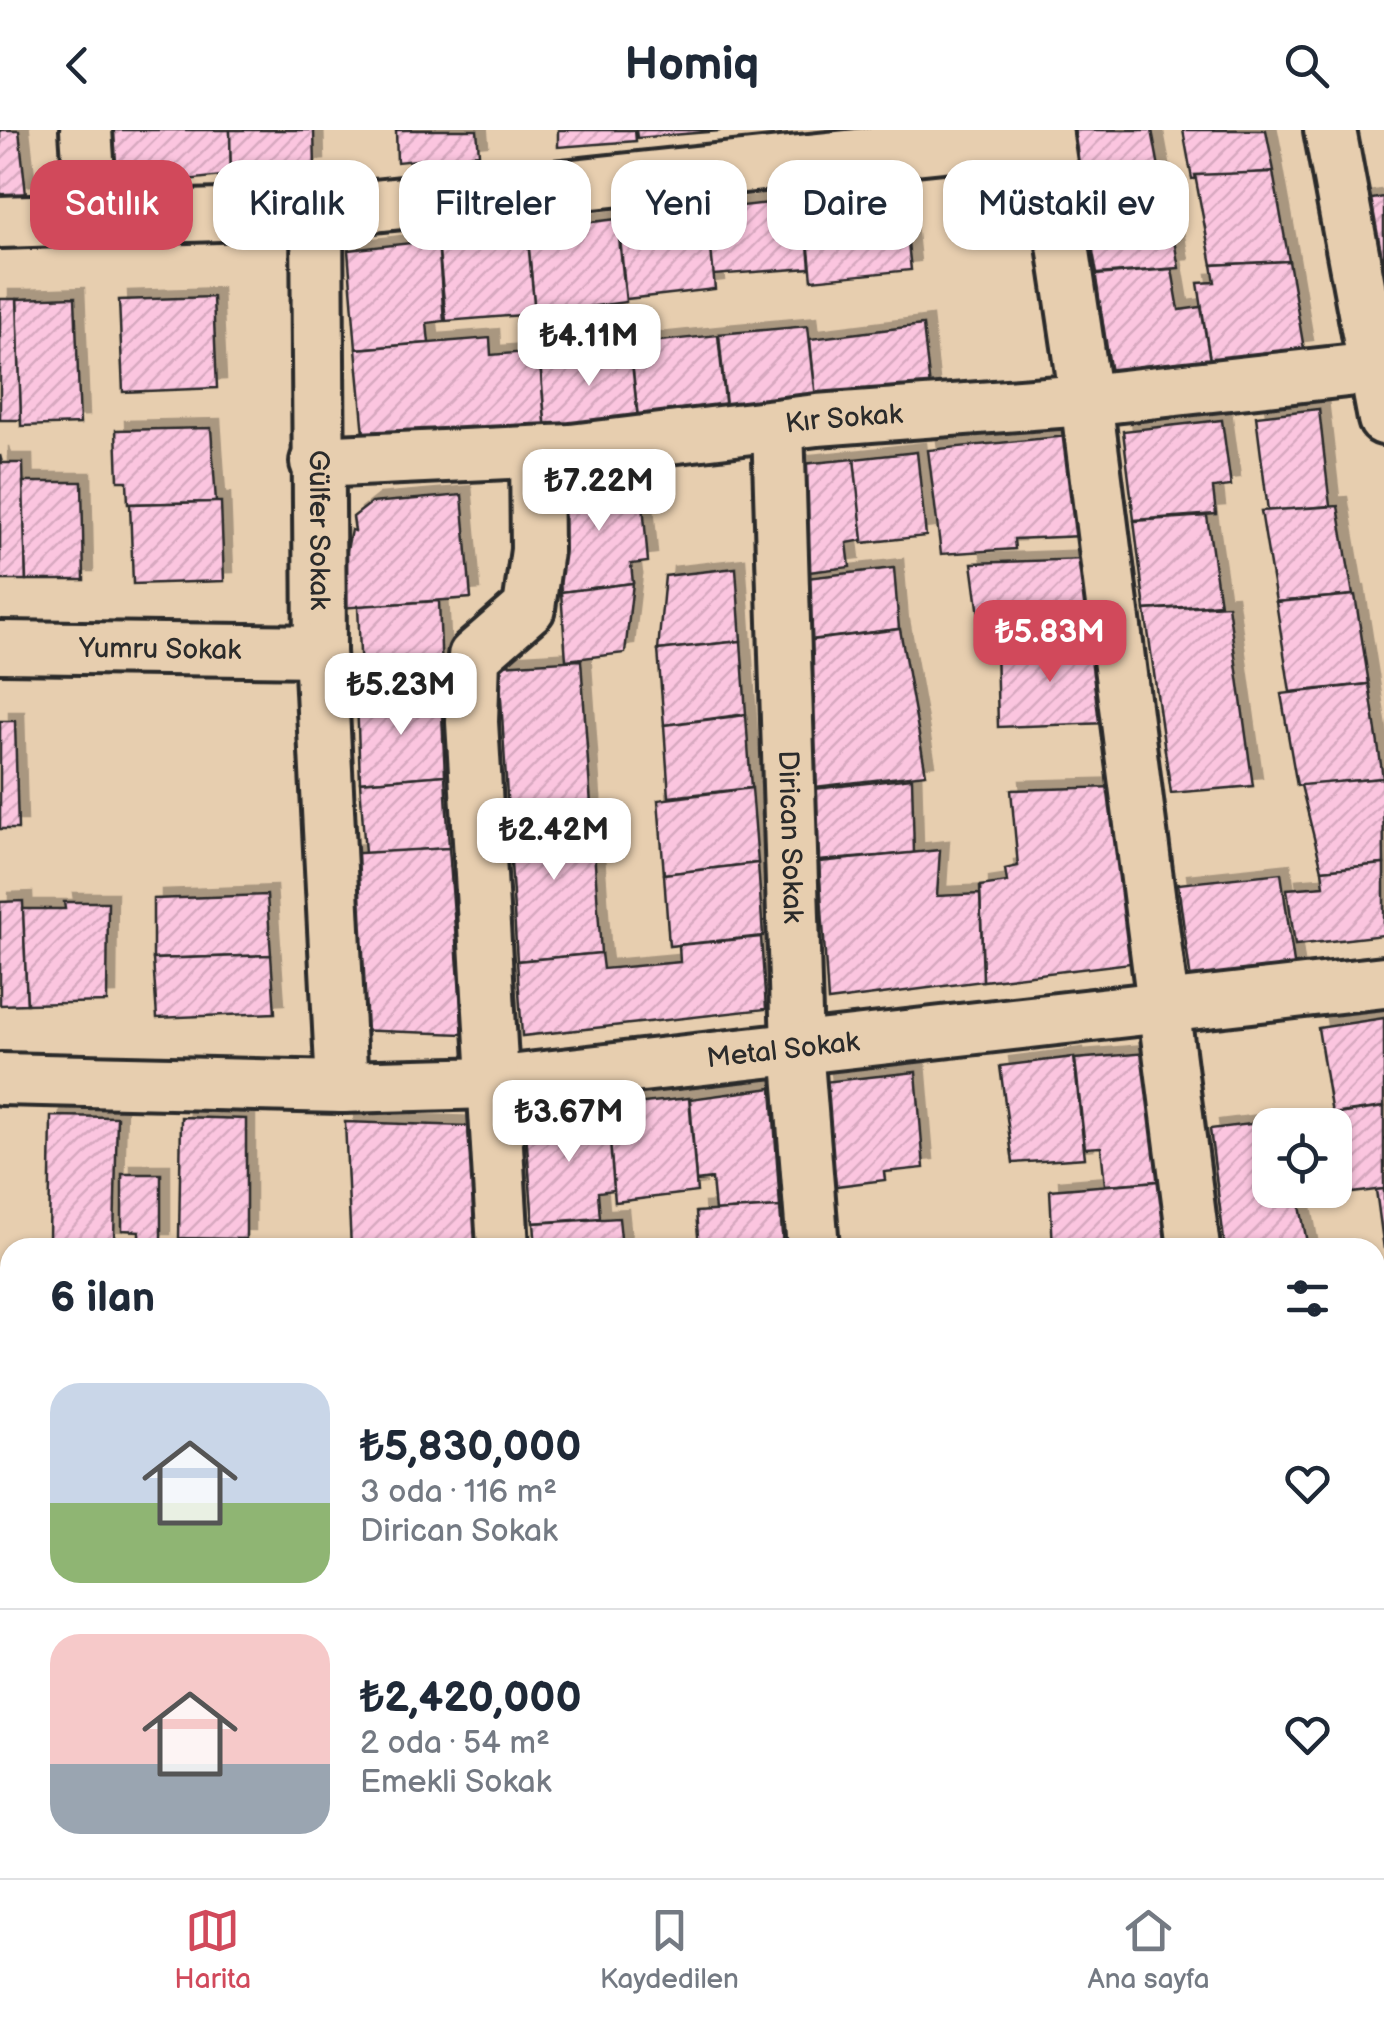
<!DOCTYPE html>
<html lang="tr">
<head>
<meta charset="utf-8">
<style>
	body { margin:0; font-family:"Balsamiq Sans",sans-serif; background:#f2f2f3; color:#1f2937; height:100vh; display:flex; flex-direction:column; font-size:38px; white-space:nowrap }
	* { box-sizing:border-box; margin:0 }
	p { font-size:32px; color:#747a83 }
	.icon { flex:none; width:55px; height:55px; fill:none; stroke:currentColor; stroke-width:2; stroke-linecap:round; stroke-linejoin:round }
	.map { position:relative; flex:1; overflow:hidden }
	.side { position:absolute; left:0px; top:1108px; width:1385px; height:642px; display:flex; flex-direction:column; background:#fff; border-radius:30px 30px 0 0; box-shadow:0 2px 8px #0004 }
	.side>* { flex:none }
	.guide { position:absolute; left:30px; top:30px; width:1325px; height:90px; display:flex; gap:20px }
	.tools { position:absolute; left:1252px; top:978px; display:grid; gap:20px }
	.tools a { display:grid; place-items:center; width:100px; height:100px; border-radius:20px; background:#fff; box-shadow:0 2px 8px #0004; font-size:50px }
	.price { position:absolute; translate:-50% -85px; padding:0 22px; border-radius:20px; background:#fff; color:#222; font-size:32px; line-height:65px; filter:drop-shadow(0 2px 5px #0008) }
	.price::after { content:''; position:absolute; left:50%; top:60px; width:30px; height:22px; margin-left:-15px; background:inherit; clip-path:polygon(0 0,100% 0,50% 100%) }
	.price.active { background:#d1495b; color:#fff }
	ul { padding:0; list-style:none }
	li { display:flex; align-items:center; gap:30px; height:250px; padding:0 50px }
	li+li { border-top:2px solid #e0e1e3 }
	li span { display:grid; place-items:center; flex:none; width:280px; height:200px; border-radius:30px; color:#555 }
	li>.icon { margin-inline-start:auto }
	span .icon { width:120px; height:120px; fill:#fffc; stroke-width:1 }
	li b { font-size:42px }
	h2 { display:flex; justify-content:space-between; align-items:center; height:120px; padding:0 50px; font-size:42px }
	.pill { padding:0 35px; border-radius:30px; background:#fff; box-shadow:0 2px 8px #0004; font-size:35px; line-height:90px }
	.pill.active { background:#d1495b; color:#fff }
	header { display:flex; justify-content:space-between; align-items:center; height:130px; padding:0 50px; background:#fff; font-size:45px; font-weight:700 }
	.menu { display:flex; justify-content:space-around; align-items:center; height:140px; border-top:2px solid #e0e1e3; background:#fff; font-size:28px; color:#747a83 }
	.menu a { display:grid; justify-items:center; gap:5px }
	.menu .active { color:#d1495b }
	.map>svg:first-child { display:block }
	.building { fill:url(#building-hatch); stroke:#2b2b2b; stroke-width:2.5; filter:url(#shadow) }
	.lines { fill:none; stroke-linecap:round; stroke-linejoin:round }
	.street-casing { stroke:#2b2b2b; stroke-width:58 }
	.street { stroke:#e7ceaf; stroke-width:50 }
	.labels { text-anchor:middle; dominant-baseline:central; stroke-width:10; stroke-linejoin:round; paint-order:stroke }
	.street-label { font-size:28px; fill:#2b2b2b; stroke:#e7ceaf }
</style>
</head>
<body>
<header><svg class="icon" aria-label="back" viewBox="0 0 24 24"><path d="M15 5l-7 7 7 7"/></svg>Homiq<svg class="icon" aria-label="search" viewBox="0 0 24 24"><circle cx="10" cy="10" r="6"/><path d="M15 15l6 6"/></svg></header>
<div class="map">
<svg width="1384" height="1748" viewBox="0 0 1384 1748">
	<defs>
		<pattern id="building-hatch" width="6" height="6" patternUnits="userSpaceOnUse" patternTransform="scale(2.5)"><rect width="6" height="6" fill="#fbc5df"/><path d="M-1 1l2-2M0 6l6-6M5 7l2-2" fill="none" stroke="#d7a9c0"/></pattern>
		<filter id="shadow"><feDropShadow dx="9" dy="-9" stdDeviation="0" flood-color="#0004"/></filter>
	</defs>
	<rect width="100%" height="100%" fill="#e7ceaf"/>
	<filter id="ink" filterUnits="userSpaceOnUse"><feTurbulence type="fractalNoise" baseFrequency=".01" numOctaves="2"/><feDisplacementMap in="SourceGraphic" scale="20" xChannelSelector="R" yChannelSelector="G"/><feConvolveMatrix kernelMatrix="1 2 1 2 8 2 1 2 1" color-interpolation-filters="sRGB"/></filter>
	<g filter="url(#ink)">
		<g class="building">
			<polygon points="0,0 19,0 26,64 0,65"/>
			<polygon points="89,0 230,0 231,45 98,60"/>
			<polygon points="230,0 314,0 315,38 231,45"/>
			<polygon points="396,0 477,0 479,24 397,32"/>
			<polygon points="558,0 635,0 636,11 558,17"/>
			<polygon points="636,0 719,0 719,1 637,8"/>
			<polygon points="1072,0 1152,0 1161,48 1081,54"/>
			<polygon points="1183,0 1266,0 1274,41 1192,49"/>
			<polygon points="1273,42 1289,131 1212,135 1195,45"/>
			<polygon points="1163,49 1179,138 1097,144 1081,54"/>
			<polygon points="902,58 911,140 812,150 804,69"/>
			<polygon points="1384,67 1384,143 1374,144 1360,71"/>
			<polygon points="804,69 810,138 713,145 707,80"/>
			<polygon points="707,78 715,159 626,169 618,87"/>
			<polygon points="617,89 626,172 535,184 527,100"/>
			<polygon points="527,100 535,184 446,191 438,112"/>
			<polygon points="438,110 444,191 427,193 429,213 356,219 348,120"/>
			<polygon points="1289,131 1304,219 1210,231 1198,153 1215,152 1212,135"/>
			<polygon points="1172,139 1179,180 1201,177 1210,231 1111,243 1095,145"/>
			<polygon points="75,167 80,294 21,296 17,169"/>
			<polygon points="213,167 217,258 123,262 119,170"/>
			<polygon points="0,169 17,169 21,290 0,290"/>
			<polygon points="923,195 931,267 817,281 810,209"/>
			<polygon points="808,196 817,277 727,287 719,204"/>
			<polygon points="718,205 727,290 639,299 630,214"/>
			<polygon points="490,208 491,225 539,221 546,301 365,315 356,219"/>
			<polygon points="630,214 639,299 546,302 539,219"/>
			<polygon points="1319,279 1330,376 1268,381 1256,286"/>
			<polygon points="1222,290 1231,356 1213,358 1216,384 1134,390 1123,301"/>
			<polygon points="211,298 216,372 128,374 127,351 118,351 116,300"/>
			<polygon points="1068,306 1082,406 1014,409 1015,419 941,424 928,320"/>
			<polygon points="917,322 926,406 862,413 854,329"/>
			<polygon points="0,325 2,333 23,333 26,450 0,450"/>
			<polygon points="854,329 863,410 847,413 850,437 800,443 792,335"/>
			<polygon points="641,350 648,432 631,434 633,453 561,462 551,358"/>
			<polygon points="23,352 82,352 84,450 26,450"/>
			<polygon points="462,365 471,468 341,478 346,425 351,400 355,401 353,387 371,373"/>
			<polygon points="216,372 221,372 224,451 133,454 130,374"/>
			<polygon points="1338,376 1353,465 1276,472 1261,381"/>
			<polygon points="1207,386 1220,474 1145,480 1134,391"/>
			<polygon points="1084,429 1096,510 983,515 972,433"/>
			<polygon points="736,438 741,511 658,520 665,446"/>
			<polygon points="894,438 899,499 802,511 797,449"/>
			<polygon points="633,453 625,523 566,530 561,462"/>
			<polygon points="1355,465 1369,554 1290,562 1276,472"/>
			<polygon points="439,471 443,564 362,570 358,476"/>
			<polygon points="1228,475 1253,656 1171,663 1145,480"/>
			<polygon points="900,499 926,644 815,657 805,511"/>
			<polygon points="741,511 746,584 664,595 658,520"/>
			<polygon points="1096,511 1108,593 998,597 996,516"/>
			<polygon points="581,530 591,675 508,683 499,535"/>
			<polygon points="1369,554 1383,648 1297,656 1281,564"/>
			<polygon points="441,564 445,645 360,652 357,569"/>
			<polygon points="746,585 751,658 669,667 664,595"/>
			<polygon points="0,591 15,591 18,699 0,699"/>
			<polygon points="445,645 449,718 365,724 360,652"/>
			<polygon points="912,648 914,723 818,731 814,659"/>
			<polygon points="1383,648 1384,734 1322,740 1301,655"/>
			<polygon points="1116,657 1139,832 983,851 980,756 1007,752 1005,739 1018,736 1011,660"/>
			<polygon points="752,658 758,733 664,744 658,670"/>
			<polygon points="591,675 601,823 517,831 508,683"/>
			<polygon points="449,718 463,904 352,900 343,724"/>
			<polygon points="940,720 937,766 980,764 983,851 828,871 819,732"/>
			<polygon points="758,733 763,806 669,816 664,744"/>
			<polygon points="1384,734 1384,805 1295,815 1287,759 1324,756 1322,740"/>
			<polygon points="1281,743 1295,840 1191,851 1178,754"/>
			<polygon points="267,765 271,825 153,829 153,769"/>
			<polygon points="23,771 27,874 0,875 0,772"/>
			<polygon points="64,772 108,772 107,872 27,874 23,779 65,779"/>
			<polygon points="761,807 766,879 522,906 517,831 601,823 603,839 680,832 679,815"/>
			<polygon points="271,825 275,883 157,888 153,829"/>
			<polygon points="1384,888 1384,977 1332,984 1318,898"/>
			<polygon points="1147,923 1159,1051 1105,1055 1101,1017 1085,1018 1075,929"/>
			<polygon points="1074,927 1085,1028 1013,1033 1000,936"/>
			<polygon points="916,942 924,1038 884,1042 885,1050 836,1056 823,952"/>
			<polygon points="772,958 780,1077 715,1081 712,1049 696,1051 690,969"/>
			<polygon points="689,968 697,1062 615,1072 607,977"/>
			<polygon points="607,977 614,1060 598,1062 600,1088 533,1093 525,989"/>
			<polygon points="1384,977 1384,1059 1352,1063 1338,984"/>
			<polygon points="51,986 117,987 114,1110 49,1109"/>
			<polygon points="181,987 246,989 246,1109 179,1108"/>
			<polygon points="1291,989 1291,995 1270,995 1270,1060 1297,1060 1308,1118 1225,1118 1210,999"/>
			<polygon points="345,992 468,996 477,1118 351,1118"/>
			<polygon points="122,1044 161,1044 161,1113 139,1113 139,1101 122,1100"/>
			<polygon points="1159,1051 1166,1118 1053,1118 1050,1060"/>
			<polygon points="1384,1059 1384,1119 1376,1060"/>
			<polygon points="780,1077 783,1118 699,1118 696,1082"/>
			<polygon points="619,1088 622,1118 536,1118 534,1093"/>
			<polygon points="1384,1144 1384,1228 1375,1229 1375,1145"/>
			<rect x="0" y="1319" width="10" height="109"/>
			<polygon points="1384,1442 1384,1527 1375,1528 1375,1444"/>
			<polygon points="1384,1576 1384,1659 1375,1661 1375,1577"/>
			<rect x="42" y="1740" width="75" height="8"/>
			<polygon points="202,1740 299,1740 299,1748 201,1748"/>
			<polygon points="373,1740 470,1740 470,1744"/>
			<polygon points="572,1740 639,1740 639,1748 571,1748"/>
			<polygon points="741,1740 828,1740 829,1748 742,1748"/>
			<polygon points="1166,1740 1254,1740 1255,1748 1167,1748"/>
			<polygon points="373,1742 458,1744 458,1748 372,1748"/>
		</g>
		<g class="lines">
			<defs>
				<g id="street">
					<polyline points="86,0 92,89"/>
					<polyline points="1046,0 1086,270 1194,1118"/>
					<polyline points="1330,0 1384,289"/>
					<path id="s1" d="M317 82 320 521 342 957"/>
					<polyline points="0,92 317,82 1047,5"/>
					<path id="s2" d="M778 295 797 918 813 1118"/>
					<path id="s3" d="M316 332 571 320 817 290 1086 270 1374 238"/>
					<path id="s4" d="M0 517 320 521"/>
					<path id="s5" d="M0 949 342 957 491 953 1384 852"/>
					<polyline points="503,1118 472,592 474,526 529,478 537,420 536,322"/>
					<polyline points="0,1457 10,1457"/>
					<polyline points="1375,1549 1384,1548"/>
					<polyline points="856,1740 857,1748"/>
					<polyline points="1292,1740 1293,1748"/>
					<polyline points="14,1748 14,1740"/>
					<polyline points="364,1748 364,1740"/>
					<polyline points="694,1748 695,1740"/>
				</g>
			</defs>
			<use href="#street" class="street-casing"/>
			<use href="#street" class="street"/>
		</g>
	</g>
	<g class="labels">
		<g class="street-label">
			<text stroke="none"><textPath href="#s3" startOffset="530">Kır Sokak</textPath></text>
			<text stroke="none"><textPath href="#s1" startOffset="318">Gülfer Sokak</textPath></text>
			<text stroke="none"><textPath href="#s4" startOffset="160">Yumru Sokak</textPath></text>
			<text stroke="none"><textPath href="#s2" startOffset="412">Dirican Sokak</textPath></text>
			<text stroke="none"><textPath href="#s5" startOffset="785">Metal Sokak</textPath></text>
		</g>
	</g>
</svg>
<div class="tools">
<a><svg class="icon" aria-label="locate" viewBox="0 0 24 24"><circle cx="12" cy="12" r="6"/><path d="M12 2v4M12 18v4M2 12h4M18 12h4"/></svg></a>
</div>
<b class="price" style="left:589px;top:259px">₺4.11M</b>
<b class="price" style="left:599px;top:404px">₺7.22M</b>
<b class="price active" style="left:1050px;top:555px">₺5.83M</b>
<b class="price" style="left:401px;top:608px">₺5.23M</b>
<b class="price" style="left:554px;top:753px">₺2.42M</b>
<b class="price" style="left:569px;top:1035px">₺3.67M</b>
<div class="guide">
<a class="pill active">Satılık</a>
<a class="pill">Kiralık</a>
<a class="pill">Filtreler</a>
<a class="pill">Yeni</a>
<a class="pill">Daire</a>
<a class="pill">Müstakil ev</a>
</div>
<section class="side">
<h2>6 ilan<svg class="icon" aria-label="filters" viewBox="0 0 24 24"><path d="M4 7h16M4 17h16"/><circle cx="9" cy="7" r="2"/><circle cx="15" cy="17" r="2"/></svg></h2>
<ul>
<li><span style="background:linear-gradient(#c9d6e8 60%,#8fb573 0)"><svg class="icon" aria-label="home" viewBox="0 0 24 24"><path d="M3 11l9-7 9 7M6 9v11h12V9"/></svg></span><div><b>₺5,830,000</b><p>3 oda · 116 m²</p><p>Dirican Sokak</p></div><svg class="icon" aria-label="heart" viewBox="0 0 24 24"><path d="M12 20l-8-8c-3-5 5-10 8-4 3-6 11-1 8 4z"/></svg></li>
<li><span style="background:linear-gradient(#f6c9c9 65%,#9aa5b1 0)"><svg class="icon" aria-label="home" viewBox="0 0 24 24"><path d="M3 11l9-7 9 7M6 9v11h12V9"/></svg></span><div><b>₺2,420,000</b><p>2 oda · 54 m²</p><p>Emekli Sokak</p></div><svg class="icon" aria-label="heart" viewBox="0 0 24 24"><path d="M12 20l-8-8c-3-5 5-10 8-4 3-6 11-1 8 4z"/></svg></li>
</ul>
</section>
</div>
<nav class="menu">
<a class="active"><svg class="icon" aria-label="map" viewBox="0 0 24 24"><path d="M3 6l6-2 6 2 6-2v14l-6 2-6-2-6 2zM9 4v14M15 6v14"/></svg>Harita</a>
<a><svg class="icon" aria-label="saved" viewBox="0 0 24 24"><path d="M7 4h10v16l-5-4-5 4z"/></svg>Kaydedilen</a>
<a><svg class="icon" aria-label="home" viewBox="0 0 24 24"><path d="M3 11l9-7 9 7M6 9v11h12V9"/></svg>Ana sayfa</a>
</nav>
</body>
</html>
